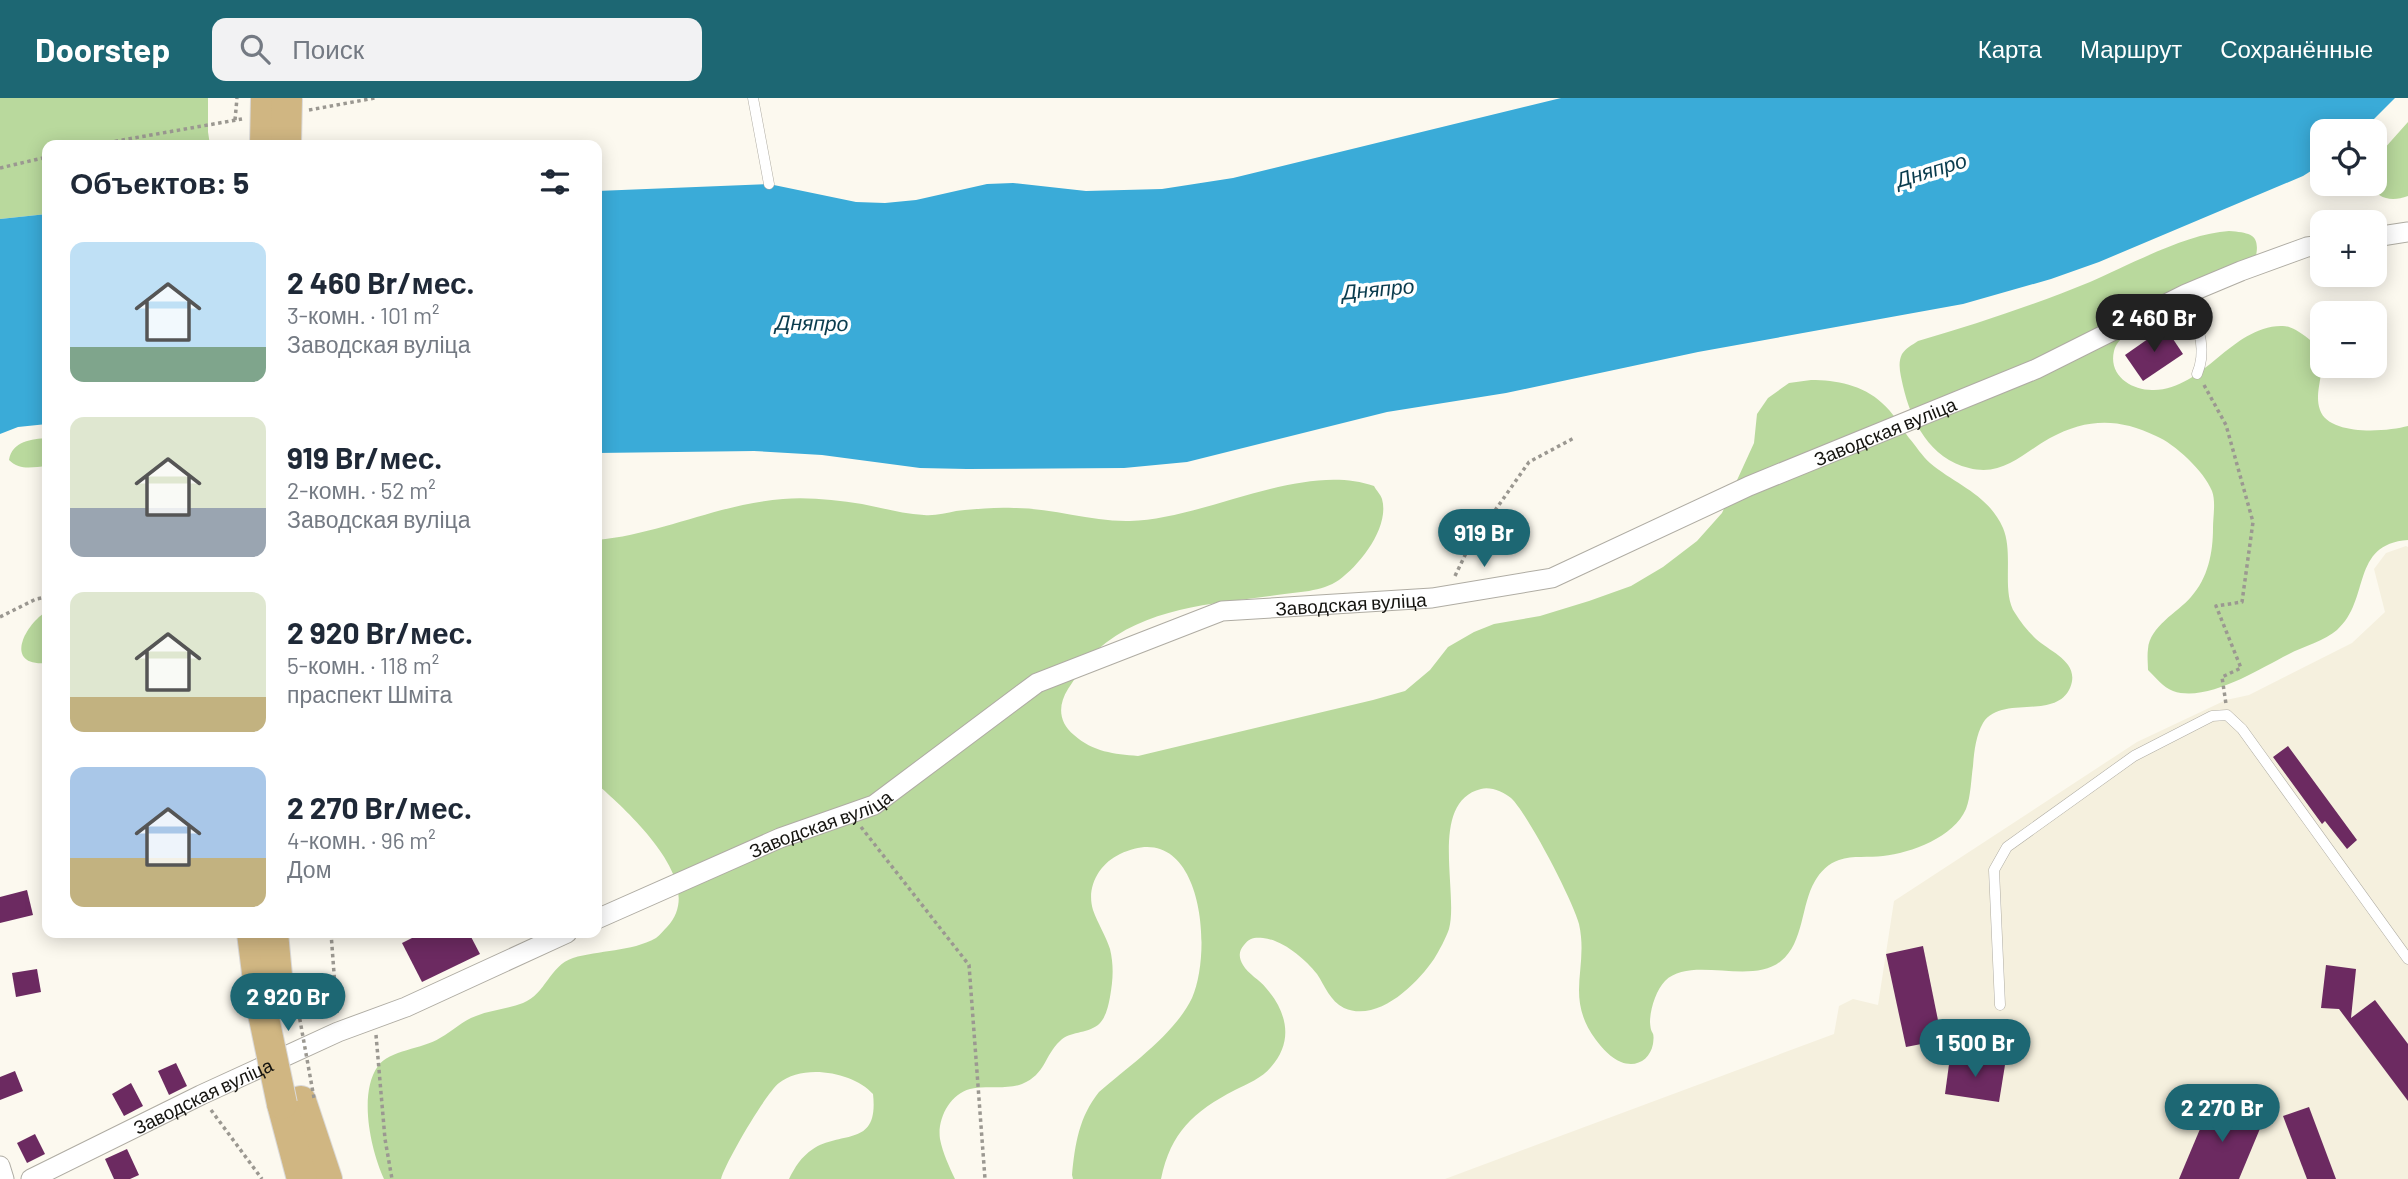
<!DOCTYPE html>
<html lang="ru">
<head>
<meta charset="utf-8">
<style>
	body { margin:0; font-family:Barlow,sans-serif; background:#f2f2f3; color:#1f2937; height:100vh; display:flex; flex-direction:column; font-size:26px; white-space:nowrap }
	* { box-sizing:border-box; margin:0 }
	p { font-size:23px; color:#747a83 }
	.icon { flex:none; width:38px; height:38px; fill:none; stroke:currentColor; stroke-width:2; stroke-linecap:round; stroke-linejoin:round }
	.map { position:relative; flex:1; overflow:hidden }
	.drawer { position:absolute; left:42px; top:42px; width:560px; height:798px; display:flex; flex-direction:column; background:#fff; border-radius:14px; box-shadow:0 4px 18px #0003 }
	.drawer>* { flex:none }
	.controls { position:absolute; left:2310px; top:21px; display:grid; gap:14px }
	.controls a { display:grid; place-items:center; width:77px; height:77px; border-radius:14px; background:#fff; box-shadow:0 4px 18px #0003; font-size:35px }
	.price { position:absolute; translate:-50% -60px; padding:0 16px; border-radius:24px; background:#1d6773; color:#fff; font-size:23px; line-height:46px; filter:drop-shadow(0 2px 4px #0008) }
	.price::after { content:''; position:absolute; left:50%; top:42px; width:21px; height:16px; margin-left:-10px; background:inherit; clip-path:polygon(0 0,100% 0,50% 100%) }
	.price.active { background:#222; color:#fff }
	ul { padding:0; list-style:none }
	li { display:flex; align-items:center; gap:21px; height:175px; padding:0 28px }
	li span { display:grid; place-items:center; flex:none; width:196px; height:140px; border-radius:14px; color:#555 }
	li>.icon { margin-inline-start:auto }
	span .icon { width:84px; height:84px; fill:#fffc; stroke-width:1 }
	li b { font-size:30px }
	h2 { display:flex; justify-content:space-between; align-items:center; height:84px; padding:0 28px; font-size:30px }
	header { display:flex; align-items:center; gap:42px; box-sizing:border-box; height:98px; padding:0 35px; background:#1d6773; color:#fff }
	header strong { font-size:33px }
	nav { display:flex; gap:38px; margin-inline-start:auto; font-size:24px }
	.search { width:490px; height:63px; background:#f2f2f3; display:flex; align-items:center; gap:18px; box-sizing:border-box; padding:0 24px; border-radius:14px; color:#747a83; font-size:26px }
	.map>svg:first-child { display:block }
	.built { fill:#f5f0de }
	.green { fill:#b9d99d }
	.water { fill:#3aabd8 }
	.building { fill:#6c2a61 }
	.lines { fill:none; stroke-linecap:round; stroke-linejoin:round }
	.service-casing { stroke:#afaca3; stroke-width:11 }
	.minor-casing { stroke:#afaca3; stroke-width:21 }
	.primary-casing { stroke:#dad9d9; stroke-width:32 }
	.path { stroke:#9b9891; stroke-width:3.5; stroke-dasharray:3.5 3.5; stroke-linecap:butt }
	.service { stroke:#fff; stroke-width:10 }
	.minor { stroke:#fff; stroke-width:19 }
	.primary { stroke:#d0b682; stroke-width:30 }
	.primary-bridge-casing { stroke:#dad9d9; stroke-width:32; stroke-linecap:butt }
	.path-bridge { stroke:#9b9891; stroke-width:3.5; stroke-dasharray:3.5 3.5; stroke-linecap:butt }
	.primary-bridge { stroke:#d0b682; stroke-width:30 }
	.labels { text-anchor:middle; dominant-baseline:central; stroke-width:7; stroke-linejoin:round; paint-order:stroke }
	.street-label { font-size:19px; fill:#151410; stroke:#fff }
	.water-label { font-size:21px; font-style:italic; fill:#0a3c4e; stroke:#fff }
</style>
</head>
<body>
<header>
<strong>Doorstep</strong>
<div class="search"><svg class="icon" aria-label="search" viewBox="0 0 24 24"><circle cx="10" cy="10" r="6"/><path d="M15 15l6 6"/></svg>Поиск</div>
<nav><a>Карта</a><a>Маршрут</a><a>Сохранённые</a></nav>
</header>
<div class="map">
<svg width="2408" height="1081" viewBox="0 0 2408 1081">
	<rect width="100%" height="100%" fill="#fcf9ef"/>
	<polygon class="built" points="2406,448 2408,449 2408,1081 1445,1081 1834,936 1839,908 1853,901 1878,907 1894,803 2137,644 2226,602 2249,597 2352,545 2385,514 2374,471 2386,455"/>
	<g class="green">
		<polygon points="0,0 208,0 208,34 210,47 47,47 47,116 0,121"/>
		<path d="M2408 24V98C2391 104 2378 101 2369 86H2375V61Z"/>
		<path d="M2229 133C2253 135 2261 137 2255 163L2131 233C2124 238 2116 244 2114 253 2108 278 2132 293 2154 292 2204 291 2231 229 2281 228 2289 227 2298 233 2305 238 2337 261 2311 287 2320 312 2329 338 2386 334 2408 328V442C2350 446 2371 502 2337 532 2326 542 2302 549 2289 556 2259 571 2207 605 2173 593 2163 589 2156 580 2148 572 2148 566 2147 558 2148 551 2150 528 2177 515 2191 499 2208 480 2213 455 2213 430 2213 419 2216 403 2212 393 2204 373 2175 346 2156 338 2119 320 2087 320 2050 340 2023 355 2003 379 1969 370 1930 361 1911 323 1903 288 1901 278 1897 266 1902 256 1906 250 1912 247 1918 243 1976 226 2034 207 2090 184 2129 167 2188 135 2229 133Z"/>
		<path d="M1811 282C1836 282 1863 287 1882 305 1893 314 1901 329 1909 340 1916 348 1922 358 1930 365 1956 387 1988 396 2003 430 2014 456 2001 494 2015 515 2021 525 2028 533 2036 541 2050 554 2081 564 2070 590 2055 623 2002 596 1983 625 1976 637 1974 654 1973 668 1971 681 1971 698 1966 711 1954 739 1911 755 1883 758 1869 760 1853 757 1839 762 1829 765 1820 774 1815 783 1801 806 1804 845 1781 863 1751 888 1691 857 1665 883 1656 892 1650 912 1650 924 1651 940 1655 930 1653 946 1650 962 1636 970 1621 964 1611 960 1602 950 1596 942 1564 899 1589 871 1579 826 1573 803 1528 716 1511 700 1504 694 1490 688 1481 691 1428 704 1459 795 1449 831 1446 840 1439 853 1434 861 1417 886 1378 925 1344 910 1330 903 1325 888 1317 876 1305 861 1283 842 1263 840 1255 839 1249 840 1244 847 1238 854 1239 860 1243 867 1248 876 1260 882 1266 890 1287 914 1294 943 1271 969 1262 980 1247 986 1235 992 1193 1014 1171 1034 1161 1081H1073L1072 1077C1075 1046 1079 1019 1099 994 1129 968 1175 936 1192 900 1214 850 1201 717 1120 756 1099 766 1086 789 1093 812 1098 826 1106 838 1110 851 1114 868 1113 882 1110 899 1108 909 1106 920 1098 927 1086 936 1070 933 1060 943 1044 958 1046 976 1022 986 1007 992 987 987 970 991 950 996 937 1021 940 1041 943 1056 949 1068 955 1081H789C795 1069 801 1059 813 1051 842 1032 879 1050 873 996 854 974 803 965 779 985 766 995 725 1065 721 1081H384C371 1053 358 996 378 968 389 952 423 951 440 940 453 933 462 923 476 918 491 912 508 911 523 905 546 896 549 868 573 860 599 852 631 854 656 840 660 837 664 832 667 829 709 785 627 713 597 686V442C661 436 718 406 783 401 809 399 836 402 862 406 883 410 903 416 924 417 935 418 946 415 956 413 975 411 995 409 1014 410 1053 410 1092 424 1130 423 1206 421 1302 363 1374 388 1376 392 1381 397 1382 401 1390 429 1360 467 1339 482 1322 494 1297 494 1277 497 1214 506 1147 508 1097 552 1086 562 1077 578 1068 591 1058 607 1058 624 1074 637 1093 654 1114 656 1138 658L1373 602 1405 593 1430 572 1448 549 1474 534 1494 526 1540 518 1589 503 1631 488 1663 469 1697 443 1722 415 1754 345 1757 316 1768 300 1789 285Z"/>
		<path d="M47 340V368C33 369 20 373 9 362 12 343 32 341 47 340Z"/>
		<path d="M47 513V565C3 569 24 527 47 513Z"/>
	</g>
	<g class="water">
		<polygon points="1561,0 2395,0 2362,33 2322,33 2322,66 2303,78 2099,164 2051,181 1963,206 1698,254 1506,295 1387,314 1187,364 1124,370 967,371 920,370 822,357 754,353 597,355 597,93 769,86 856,104 885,105 916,102 987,86 1013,85 1086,93 1162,91 1233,80"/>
		<polygon points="47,116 47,326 18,329 0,336 0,121"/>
	</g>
	<g class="building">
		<polygon points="2165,229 2183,256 2143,283 2125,257"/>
		<polygon points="2288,648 2357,742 2347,751 2325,723 2322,726 2273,659"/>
		<polygon points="27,792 33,817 0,825 0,799"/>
		<polygon points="422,835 469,835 480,856 422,884 402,845"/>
		<polygon points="1923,848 1942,942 1906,949 1886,856"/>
		<polygon points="2326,867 2356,871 2351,920 2375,902 2408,946 2408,1003 2339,911 2321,910"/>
		<polygon points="37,871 41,894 16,899 12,875"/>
		<polygon points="1950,959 2005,967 1999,1004 1945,996"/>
		<polygon points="176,965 187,988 169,997 158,973"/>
		<polygon points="15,973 23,993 0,1002 0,979"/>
		<polygon points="131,985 143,1008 124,1018 112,996"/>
		<polygon points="2213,1000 2264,1021 2239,1081 2179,1081"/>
		<polygon points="2309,1009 2336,1081 2307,1081 2283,1018"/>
		<polygon points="35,1036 45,1056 27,1065 17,1045"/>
		<polygon points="127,1051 139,1077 130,1081 114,1081 105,1061"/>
	</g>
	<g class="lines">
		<defs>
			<g id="service">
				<polyline points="753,0 769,86"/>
				<path d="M2186 196C2195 223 2209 248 2197 276"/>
				<polyline points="2000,907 1994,772 2007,749 2134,658 2212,618 2227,617 2242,631 2408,861"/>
			</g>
			<g id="minor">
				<polyline points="2375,139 2408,134"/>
				<path id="s1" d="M597 821 780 740 874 707 1037 585 1222 513 1432 500 1552 480 1749 388 2036 271 2186 196 2241 173 2307 149 2322 147"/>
				<polyline points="0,1068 4,1081"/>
				<path id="s2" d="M31 1081 201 997 338 934 406 909 567 835"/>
			</g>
			<g id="primary">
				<polyline points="252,835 261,906"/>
				<polyline points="273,835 279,899"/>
				<polyline points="301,1003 327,1081"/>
				<polyline points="282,1006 302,1081"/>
			</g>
		</defs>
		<use href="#service" class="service-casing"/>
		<use href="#minor" class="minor-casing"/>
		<use href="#primary" class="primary-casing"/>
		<g class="path">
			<polyline points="309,12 375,0"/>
			<polyline points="235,22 237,0"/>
			<polyline points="94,47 242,21"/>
			<polyline points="0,70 47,59"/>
			<polyline points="2204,287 2226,327 2253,424 2242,504 2216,508 2241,570 2222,579 2226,606"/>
			<polyline points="1455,478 1468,451 1529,364 1574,340"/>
			<polyline points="0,519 36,501 47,499"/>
			<polyline points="861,729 969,867 985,1081"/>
			<polyline points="331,835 337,915"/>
			<polyline points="376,937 385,1041 392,1081"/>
			<polyline points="211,1012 262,1081"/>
		</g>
		<use href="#service" class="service"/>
		<use href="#minor" class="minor"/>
		<use href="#primary" class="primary"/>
		<defs>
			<g id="primary-bridge">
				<polyline points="265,47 266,0"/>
				<polyline points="286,47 287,0"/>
				<polyline points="261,906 282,1006"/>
			</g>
		</defs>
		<use href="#primary-bridge" class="primary-bridge-casing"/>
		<polyline class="path-bridge" points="296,900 314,1000"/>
		<use href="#primary-bridge" class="primary-bridge"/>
	</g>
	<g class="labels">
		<g class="street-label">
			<text stroke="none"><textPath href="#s1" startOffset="1398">Заводская вуліца</textPath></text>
			<text stroke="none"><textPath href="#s1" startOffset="831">Заводская вуліца</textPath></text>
			<text stroke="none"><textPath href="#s1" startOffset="243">Заводская вуліца</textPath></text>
			<text stroke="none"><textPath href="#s2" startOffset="191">Заводская вуліца</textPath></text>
		</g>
		<g class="water-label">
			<text transform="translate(1931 71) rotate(-17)">Дняпро</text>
			<text transform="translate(1378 190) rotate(-5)">Дняпро</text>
			<text transform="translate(812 224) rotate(1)">Дняпро</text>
		</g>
	</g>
</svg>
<div class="controls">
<a><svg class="icon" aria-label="locate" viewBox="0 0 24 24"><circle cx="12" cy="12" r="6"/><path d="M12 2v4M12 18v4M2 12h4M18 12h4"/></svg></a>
<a>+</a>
<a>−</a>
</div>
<b class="price active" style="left:2154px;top:256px">2 460 Br</b>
<b class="price" style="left:1484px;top:471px">919 Br</b>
<b class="price" style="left:288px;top:935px">2 920 Br</b>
<b class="price" style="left:1975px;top:981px">1 500 Br</b>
<b class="price" style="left:2222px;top:1046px">2 270 Br</b>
<section class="drawer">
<h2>Объектов: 5<svg class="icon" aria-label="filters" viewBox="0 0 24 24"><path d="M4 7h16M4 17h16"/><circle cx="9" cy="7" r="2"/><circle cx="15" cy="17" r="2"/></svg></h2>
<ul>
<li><span style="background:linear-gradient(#bfe0f5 75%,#7fa58c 0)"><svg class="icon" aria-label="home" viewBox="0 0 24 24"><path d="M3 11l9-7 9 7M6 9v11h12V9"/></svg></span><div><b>2 460 Br/мес.</b><p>3-комн. · 101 m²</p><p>Заводская вуліца</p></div></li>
<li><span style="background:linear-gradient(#dfe7d0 65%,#9aa5b1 0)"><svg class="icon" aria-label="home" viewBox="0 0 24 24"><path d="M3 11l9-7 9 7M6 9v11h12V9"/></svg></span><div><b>919 Br/мес.</b><p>2-комн. · 52 m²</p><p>Заводская вуліца</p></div></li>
<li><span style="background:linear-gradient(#dfe7d0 75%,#c2b280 0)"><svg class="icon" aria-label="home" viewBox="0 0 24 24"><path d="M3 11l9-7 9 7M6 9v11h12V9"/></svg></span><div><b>2 920 Br/мес.</b><p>5-комн. · 118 m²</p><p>праспект Шміта</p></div></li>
<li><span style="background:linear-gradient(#a9c7e8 65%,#c2b280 0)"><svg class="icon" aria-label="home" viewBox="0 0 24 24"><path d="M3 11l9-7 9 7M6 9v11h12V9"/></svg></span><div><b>2 270 Br/мес.</b><p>4-комн. · 96 m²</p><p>Дом</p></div></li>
</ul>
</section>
</div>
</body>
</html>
